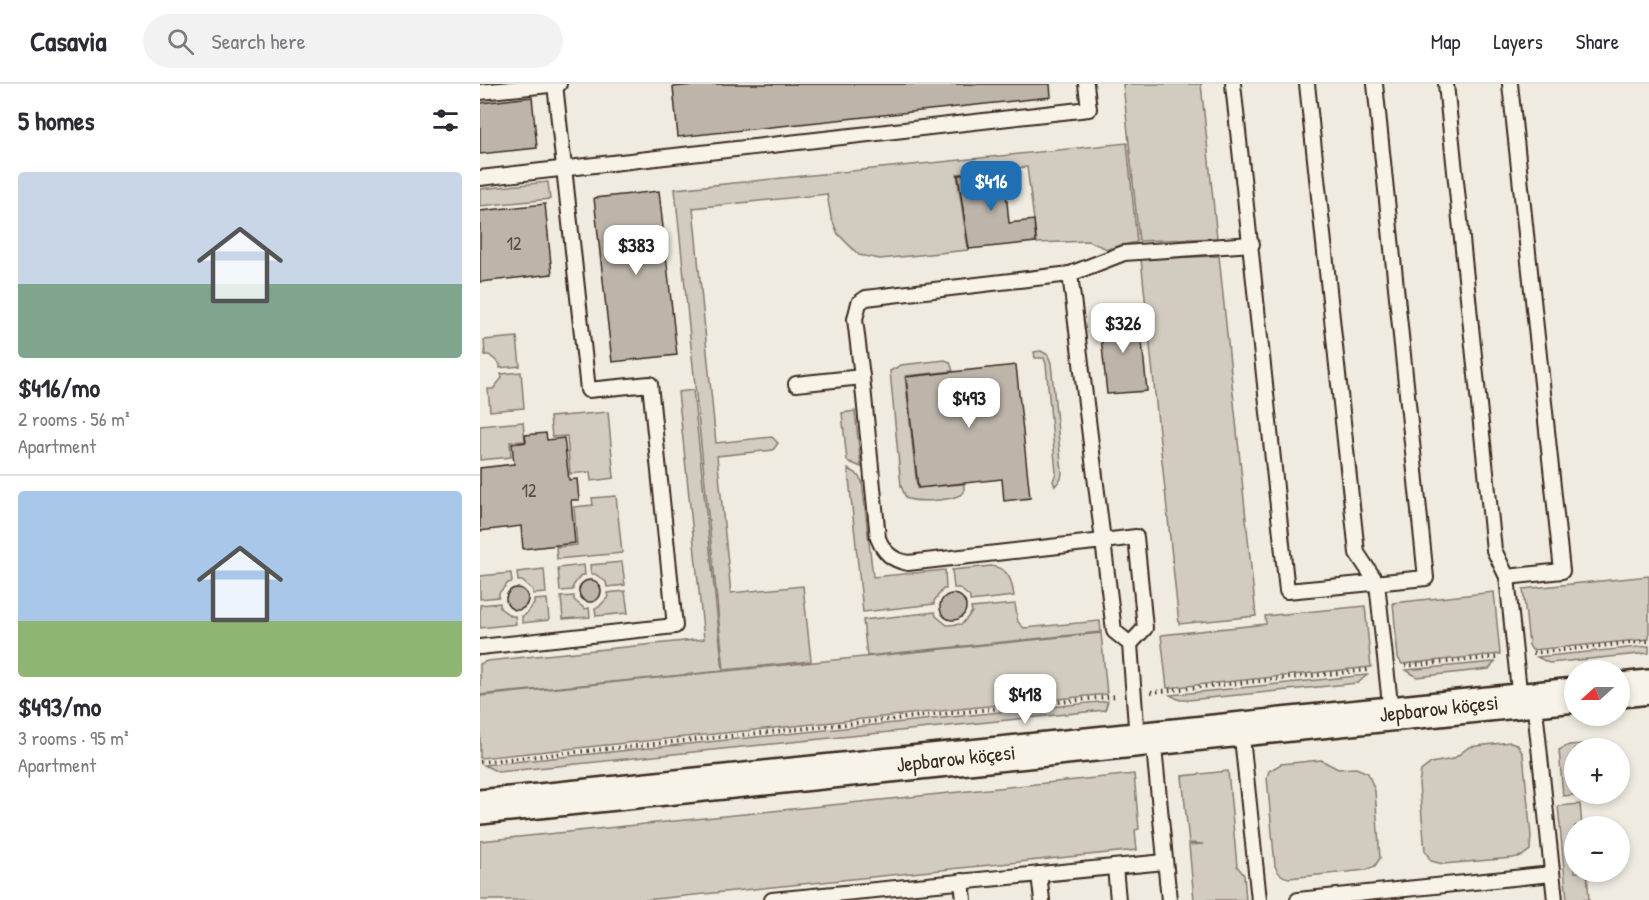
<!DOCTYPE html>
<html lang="en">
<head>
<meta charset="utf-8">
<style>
	body { margin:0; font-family:"Patrick Hand",sans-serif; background:#f2f2f3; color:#2b2b33; height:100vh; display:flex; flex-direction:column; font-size:22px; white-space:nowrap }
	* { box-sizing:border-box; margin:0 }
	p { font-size:20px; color:#7c7c81 }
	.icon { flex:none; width:33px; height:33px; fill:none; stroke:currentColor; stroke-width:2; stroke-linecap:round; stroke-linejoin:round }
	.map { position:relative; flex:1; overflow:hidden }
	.drawer { display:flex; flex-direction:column; background:#fff; width:480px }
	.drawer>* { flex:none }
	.needle { width:39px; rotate:249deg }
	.fabs { position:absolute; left:1084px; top:576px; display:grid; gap:12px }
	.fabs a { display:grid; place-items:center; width:66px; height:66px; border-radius:50%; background:#fff; box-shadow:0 3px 9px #0003; font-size:30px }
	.price { position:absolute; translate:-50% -51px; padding:0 14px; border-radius:12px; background:#fff; color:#222; font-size:20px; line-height:39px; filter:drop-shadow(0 2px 3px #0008) }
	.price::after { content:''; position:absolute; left:50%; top:36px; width:18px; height:14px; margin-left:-9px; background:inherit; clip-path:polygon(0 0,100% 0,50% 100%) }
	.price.on { background:#1f6fb2; color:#fff }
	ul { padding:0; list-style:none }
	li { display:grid; align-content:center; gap:12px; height:318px; padding:0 18px }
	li+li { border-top:2px solid #e1e1e2 }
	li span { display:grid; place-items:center; height:186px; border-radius:6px; color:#555 }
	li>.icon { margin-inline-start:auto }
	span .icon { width:108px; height:108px; fill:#fffc; stroke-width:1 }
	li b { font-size:26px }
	h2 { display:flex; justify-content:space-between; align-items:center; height:72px; padding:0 18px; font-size:26px }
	header { display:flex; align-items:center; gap:36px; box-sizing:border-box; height:84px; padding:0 30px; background:#fff; border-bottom:2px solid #e1e1e2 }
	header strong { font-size:28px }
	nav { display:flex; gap:33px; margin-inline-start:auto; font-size:21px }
	.search { width:420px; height:54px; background:#f2f2f3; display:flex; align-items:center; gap:15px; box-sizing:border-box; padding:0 21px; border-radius:33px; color:#7c7c81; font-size:22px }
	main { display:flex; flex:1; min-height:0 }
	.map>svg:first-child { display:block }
	.green { fill:#d1cbc0; stroke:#867a6f; stroke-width:1.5 }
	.building { fill:#bdb5aa; stroke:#3b2a1e; stroke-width:1.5 }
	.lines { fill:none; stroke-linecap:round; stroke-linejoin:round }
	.service-casing { stroke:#3b2a1e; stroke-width:18 }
	.tertiary-casing { stroke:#3b2a1e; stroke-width:38 }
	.path { stroke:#3b2a1e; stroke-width:4; stroke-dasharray:1.5 4.5; stroke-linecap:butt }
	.service { stroke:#f7f3e8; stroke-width:14 }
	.tertiary { stroke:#f7f3e8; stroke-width:33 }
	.labels { text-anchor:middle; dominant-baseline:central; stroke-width:4.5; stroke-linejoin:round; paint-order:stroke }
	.number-label { font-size:18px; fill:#5c4d41 }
	.street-label { font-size:21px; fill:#3b2a1e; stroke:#f7f3e8 }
</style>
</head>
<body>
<header>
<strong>Casavia</strong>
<div class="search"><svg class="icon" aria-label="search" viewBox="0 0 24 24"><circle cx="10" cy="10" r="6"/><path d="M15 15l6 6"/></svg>Search here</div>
<nav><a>Map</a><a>Layers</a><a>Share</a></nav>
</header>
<main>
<section class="drawer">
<h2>5 homes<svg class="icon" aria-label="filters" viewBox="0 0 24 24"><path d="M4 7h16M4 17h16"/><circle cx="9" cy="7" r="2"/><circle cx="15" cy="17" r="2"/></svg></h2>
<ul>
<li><span style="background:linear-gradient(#c9d6e8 60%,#7fa58c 0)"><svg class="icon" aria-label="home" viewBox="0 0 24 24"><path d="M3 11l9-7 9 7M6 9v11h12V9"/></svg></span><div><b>$416/mo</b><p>2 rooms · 56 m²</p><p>Apartment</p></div></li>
<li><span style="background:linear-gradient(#a9c7e8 70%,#8fb573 0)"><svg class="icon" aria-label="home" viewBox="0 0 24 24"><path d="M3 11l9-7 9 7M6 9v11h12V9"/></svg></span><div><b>$493/mo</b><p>3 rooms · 95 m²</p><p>Apartment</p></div></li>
</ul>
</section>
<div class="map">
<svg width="1169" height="816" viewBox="0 0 1169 816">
	<rect width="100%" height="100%" fill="#efebe0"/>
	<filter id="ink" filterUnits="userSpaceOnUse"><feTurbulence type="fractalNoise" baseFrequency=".0167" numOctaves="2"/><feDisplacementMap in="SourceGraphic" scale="12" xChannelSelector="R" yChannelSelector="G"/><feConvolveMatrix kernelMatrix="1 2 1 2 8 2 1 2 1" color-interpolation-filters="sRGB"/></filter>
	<g filter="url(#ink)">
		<g class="green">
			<polygon points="643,0 721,0 737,154 659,157"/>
			<polygon points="647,59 657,158 627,165 608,157 557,159 547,83 477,90 488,166 400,175 379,171 358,150 351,133 347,110 213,124 236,359 292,353 298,359 293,366 237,372 251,509 323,502 331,577 244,586 195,105"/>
			<polygon points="68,98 70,115 0,122 0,105"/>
			<polygon points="739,172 776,532 699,540 661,175"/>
			<polygon points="37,253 40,282 20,284 20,280 9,271 5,271 4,256"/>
			<polygon points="561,267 568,271 571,279 582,388 581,395 575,402 573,397 576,389 566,280 564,274 555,274 554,268"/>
			<path d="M465 276 470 278 473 287 425 292 437 404 484 400V408C476 417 437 419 426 414L421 402 410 287 421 281Z"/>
			<polygon points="41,288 44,324 10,327 8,305 13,305 22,294 21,290"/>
			<polygon points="213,306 243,587 0,611 0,580 7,577 224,555 198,308"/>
			<polygon points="375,327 381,383 367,377 362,329"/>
			<polygon points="128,328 134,394 111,397 110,388 90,390 87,352 72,353 70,333"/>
			<polygon points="43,338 45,357 30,358 31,373 0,376 0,342"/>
			<polygon points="368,385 376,389 382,397 393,493 465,486 466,505 463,505 454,517 454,520 383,528"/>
			<polygon points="136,412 142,469 77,475 76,463 97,461 94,423 113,421 112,414"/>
			<polygon points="142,478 145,501 127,503 126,498 115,490 111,490 110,481"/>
			<polygon points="104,481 105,491 101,491 93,502 93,506 80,507 78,484"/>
			<path d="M511 482C529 484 532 497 534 512L490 517V513L479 504H474L472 486Z"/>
			<polygon points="64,485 66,509 53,510 53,506 42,497 38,497 37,488"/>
			<polygon points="31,489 32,498 28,499 19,509 19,513 0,515 0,492"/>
			<polygon points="1169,492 1169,555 1052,566 1049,561 1043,505"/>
			<polygon points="145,507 148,529 116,532 115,524 119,523 128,513 127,509"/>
			<polygon points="1014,508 1020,570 922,580 918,574 913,519"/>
			<polygon points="94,512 94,516 105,525 109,524 110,533 83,535 81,513"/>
			<polygon points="67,515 69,536 42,539 42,532 45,531 54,520 54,516"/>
			<polygon points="20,519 20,524 31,532 35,532 36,540 0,544 0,521"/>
			<polygon points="535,520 538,538 544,544 620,537 621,548 387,572 383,536 455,528 456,532 467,541 482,540 492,528 491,524"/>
			<polygon points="885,522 891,583 687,604 681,551 786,540 785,532"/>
			<polygon points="621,549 627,610 0,674 0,612"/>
			<polygon points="1169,562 1169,569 1069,579 1057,573"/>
			<polygon points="1015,578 1009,585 937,593 926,586"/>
			<polygon points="887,591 878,599 708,616 700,616 690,611"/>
			<polygon points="628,617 625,626 18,688 4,681"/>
			<polygon points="1030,658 1037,660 1043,670 1051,752 1050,766 1042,772 1033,774 963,780 951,777 945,767 939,700 941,687 951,679 973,675 989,663"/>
			<polygon points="1103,660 1103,664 1095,664 1095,710 1107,710 1083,712 1079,666 1089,661"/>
			<path d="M841 676 858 685 876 684 888 689 895 707 900 774 895 782 886 786 809 794C802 793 798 790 795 782L787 693 789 687 801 680Z"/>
			<polygon points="748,687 757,782 764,791 766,816 714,816 709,761 723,760 709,759 702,692"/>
			<polygon points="654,690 659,745 655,746 657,766 165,816 0,816 0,757"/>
			<polygon points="1100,720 1102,742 1095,742 1095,788 1107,788 1109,816 1087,816 1078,722"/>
		</g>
		<g class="building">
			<polygon points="222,0 570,0 571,13 198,53 193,3"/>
			<polygon points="52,13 57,64 0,70 0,19"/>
			<polygon points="524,86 529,139 554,136 556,158 489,165 478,91"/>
			<polygon points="179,107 197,271 132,278 114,114"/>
			<polygon points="65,120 72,190 0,198 0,127"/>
			<polygon points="659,229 667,307 627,310 619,233"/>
			<polygon points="536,281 550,414 524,417 522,395 438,404 426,293"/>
			<polygon points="66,349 67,356 84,354 89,396 97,395 99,416 91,416 95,459 43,465 41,442 0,447 0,384 34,380 32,360 46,358 45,351"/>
			<circle cx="110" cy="507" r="11"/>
			<circle cx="37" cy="515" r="11"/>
			<circle cx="473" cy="523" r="13"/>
		</g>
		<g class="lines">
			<defs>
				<g id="service">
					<polyline points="753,0 807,507 946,494 895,0"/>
					<polyline points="827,0 877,469 897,499 911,629"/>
					<polyline points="966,0 1014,466 1027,493 1040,616"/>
					<polyline points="0,8 79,0"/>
					<polyline points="0,94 609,25 606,0"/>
					<polyline points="590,190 644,169 772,160"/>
					<polyline points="382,293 375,235 379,219 386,214 590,190 623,457 656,453 665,544 650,560"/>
					<path d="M316 300 382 293 398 454C404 469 412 476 428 479L623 457 634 547 650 560 657 655"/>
					<polyline points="1027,493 1082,487 1030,0"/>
					<polyline points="0,563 195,542 170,300 108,306 75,0"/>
					<polyline points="1054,615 1075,816"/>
					<polyline points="761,644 779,816"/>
					<polyline points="673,653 689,816"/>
					<polyline points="635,783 638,816"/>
					<polyline points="559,790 562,816"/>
					<polyline points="482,797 484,816"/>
					<polyline points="292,816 685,778"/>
					<polyline points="818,816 1072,790"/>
				</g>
				<g id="tertiary">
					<polyline points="1140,606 1169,603"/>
					<polyline points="0,723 1095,611"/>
				</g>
			</defs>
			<use href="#service" class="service-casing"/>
			<use href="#tertiary" class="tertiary-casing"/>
			<g class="path">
				<polyline points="1053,569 1169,557"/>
				<polyline points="925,582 1019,573"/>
				<polyline points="671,608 888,586"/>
				<polyline points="0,678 637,612"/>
			</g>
			<use href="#service" class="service"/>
			<use href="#tertiary" class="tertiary"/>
		</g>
	</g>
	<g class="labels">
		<g class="number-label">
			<text x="34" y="159">12</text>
			<text x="49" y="406">12</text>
		</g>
		<g class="street-label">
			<text transform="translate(959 624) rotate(-6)">Jepbarow köçesi</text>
			<text transform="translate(476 674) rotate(-6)">Jepbarow köçesi</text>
		</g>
	</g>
</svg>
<div class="fabs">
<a><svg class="needle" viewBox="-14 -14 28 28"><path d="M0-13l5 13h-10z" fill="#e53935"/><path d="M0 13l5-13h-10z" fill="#7c7c81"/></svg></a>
<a>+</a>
<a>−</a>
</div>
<b class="price on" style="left:511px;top:128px">$416</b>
<b class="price" style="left:156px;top:192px">$383</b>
<b class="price" style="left:643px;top:270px">$326</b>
<b class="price" style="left:489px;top:345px">$493</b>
<b class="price" style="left:545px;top:641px">$418</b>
</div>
</main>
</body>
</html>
